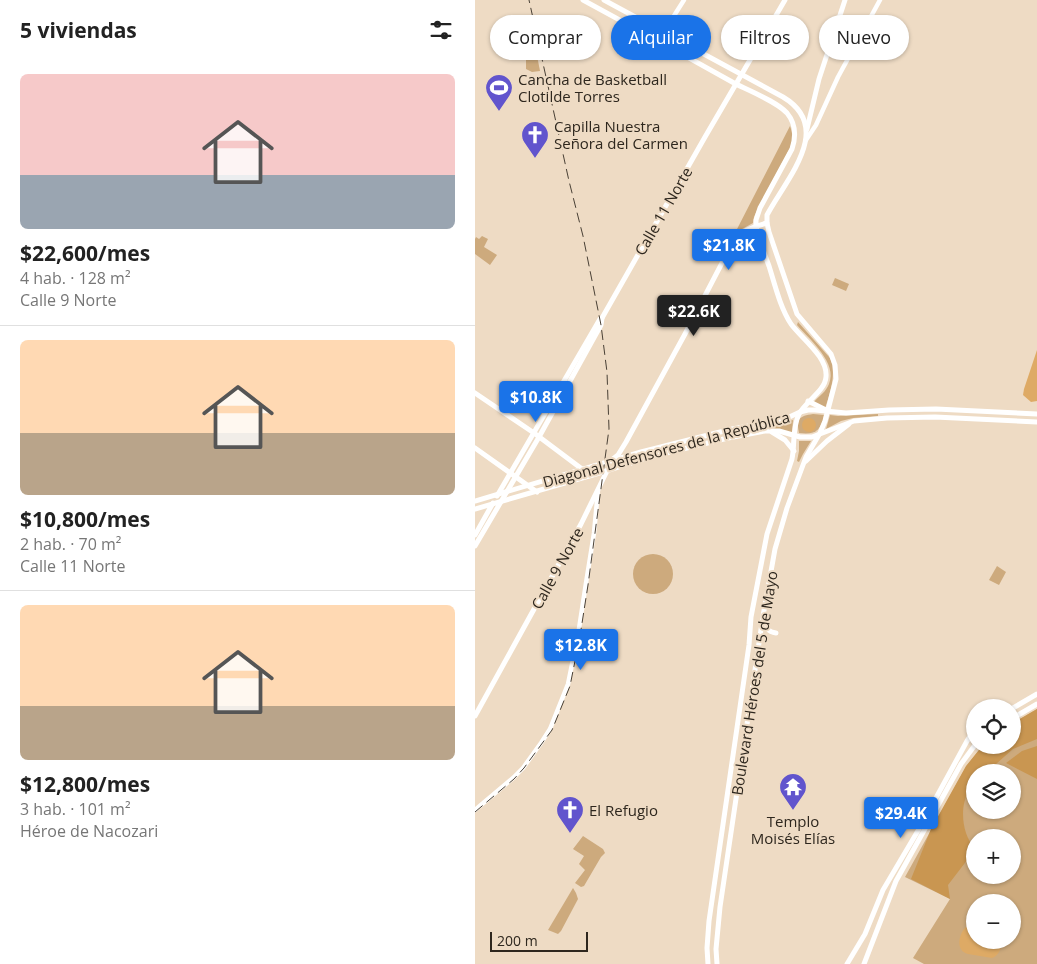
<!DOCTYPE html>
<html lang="es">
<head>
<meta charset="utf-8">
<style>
	body { margin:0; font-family:"Open Sans",sans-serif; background:#f6f6f6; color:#222; height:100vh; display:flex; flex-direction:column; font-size:19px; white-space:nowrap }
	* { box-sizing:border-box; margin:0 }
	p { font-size:16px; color:#767676 }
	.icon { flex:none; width:28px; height:28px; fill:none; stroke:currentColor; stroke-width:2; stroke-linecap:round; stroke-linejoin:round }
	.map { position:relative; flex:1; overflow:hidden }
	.sheet { display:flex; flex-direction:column; background:#fff; width:475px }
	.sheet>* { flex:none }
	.hud { position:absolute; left:15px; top:15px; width:471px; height:45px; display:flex; gap:10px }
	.tools { position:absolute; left:491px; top:699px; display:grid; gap:10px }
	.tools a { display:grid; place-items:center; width:55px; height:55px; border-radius:50%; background:#fff; box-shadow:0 1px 4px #0004; font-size:25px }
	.scale { position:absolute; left:15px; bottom:12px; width:98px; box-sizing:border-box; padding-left:5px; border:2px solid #2e271e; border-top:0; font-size:14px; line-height:18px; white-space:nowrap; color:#2e271e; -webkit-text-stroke:4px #eedbc4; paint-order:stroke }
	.price { position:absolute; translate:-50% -42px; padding:0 11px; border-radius:5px; background:#1a73e8; color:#fff; font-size:16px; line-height:32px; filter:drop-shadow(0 1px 2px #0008) }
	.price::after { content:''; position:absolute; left:50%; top:30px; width:15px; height:11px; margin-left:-8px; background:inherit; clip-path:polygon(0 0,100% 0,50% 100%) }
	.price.on { background:#222; color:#fff }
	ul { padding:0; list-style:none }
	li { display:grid; align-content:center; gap:10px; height:265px; padding:0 20px }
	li+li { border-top:1px solid #e0e0e0 }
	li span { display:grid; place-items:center; height:155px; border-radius:8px; color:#555 }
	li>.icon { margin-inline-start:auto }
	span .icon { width:90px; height:90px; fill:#fffc; stroke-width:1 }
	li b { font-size:21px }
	h2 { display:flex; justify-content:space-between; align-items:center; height:60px; padding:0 20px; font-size:21px }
	.chip { padding:0 18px; border-radius:22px; background:#fff; box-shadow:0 1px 4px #0004; font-size:18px; line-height:45px }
	.chip.on { background:#1a73e8; color:#fff }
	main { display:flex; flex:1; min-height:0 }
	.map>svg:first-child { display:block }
	.green { fill:#cdaa7d; fill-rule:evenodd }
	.forest { fill:#c99651 }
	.water { fill:#deaa65 }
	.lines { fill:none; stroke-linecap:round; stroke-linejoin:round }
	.minor { stroke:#fff; stroke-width:4.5 }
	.major { stroke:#fff; stroke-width:5 }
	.rail { stroke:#494035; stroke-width:1; stroke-dasharray:10 5; stroke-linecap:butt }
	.labels { text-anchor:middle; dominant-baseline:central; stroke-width:4; stroke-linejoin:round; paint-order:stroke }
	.poi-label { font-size:15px; fill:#2e271e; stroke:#eedbc4; text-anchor:start }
	.street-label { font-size:15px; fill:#2e271e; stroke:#eedbc4 }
</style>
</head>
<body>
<main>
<section class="sheet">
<h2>5 viviendas<svg class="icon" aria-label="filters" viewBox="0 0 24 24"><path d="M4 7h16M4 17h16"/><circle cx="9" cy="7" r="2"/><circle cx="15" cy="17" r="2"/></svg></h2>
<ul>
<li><span style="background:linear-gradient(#f6c9c9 65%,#9aa5b1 0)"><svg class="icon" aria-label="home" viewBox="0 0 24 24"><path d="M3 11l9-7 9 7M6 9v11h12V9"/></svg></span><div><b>$22,600/mes</b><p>4 hab. · 128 m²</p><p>Calle 9 Norte</p></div></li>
<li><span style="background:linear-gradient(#ffd9b3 60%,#b9a48a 0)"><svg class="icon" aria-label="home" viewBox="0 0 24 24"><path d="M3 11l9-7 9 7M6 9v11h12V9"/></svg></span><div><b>$10,800/mes</b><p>2 hab. · 70 m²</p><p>Calle 11 Norte</p></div></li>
<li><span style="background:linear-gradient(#ffd9b3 65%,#b9a48a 0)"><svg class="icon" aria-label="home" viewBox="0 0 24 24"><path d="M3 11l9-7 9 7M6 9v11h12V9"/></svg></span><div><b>$12,800/mes</b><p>3 hab. · 101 m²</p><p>Héroe de Nacozari</p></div></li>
</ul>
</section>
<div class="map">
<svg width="562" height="964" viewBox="0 0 562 964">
	<rect width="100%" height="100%" fill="#eedbc4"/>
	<g class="green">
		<polygon points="51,15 54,15 65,71 57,72 51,69"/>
		<path d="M315 126C318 134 318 140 315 148L284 206 279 217 278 223 260 233Z"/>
		<polygon points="7,236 13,239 9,247 22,255 15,265 0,254 0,239 1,237 4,239"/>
		<polygon points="360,278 374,284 371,291 357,285"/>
		<path d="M323 322 355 358C362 373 355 393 350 409L339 402C344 396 351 392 354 384 363 363 335 340 322 325Z"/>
		<path d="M338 414 349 415C346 431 340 435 324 433 321 419 324 416 338 414Z"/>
		<polygon points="403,414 403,416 378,418 366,421 351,429 355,415 363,416"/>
		<polygon points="318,420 317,433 297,428 283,429 282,427 308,423"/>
		<polygon points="324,441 336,441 328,454 324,462 322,461 324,451"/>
		<circle cx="178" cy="574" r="20"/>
		<polygon points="522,566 531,572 524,585 514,580"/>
		<path d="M562 709V964H449L438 958 475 899 430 877 491 767 508 745H538V723ZM500 772H538V810H500ZM500 838H538V875H500ZM500 902H538V940H500Z"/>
		<polygon points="108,836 128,849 130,853 126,857 109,886 106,887 100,883 110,870 104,864 109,856 98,849"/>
		<polygon points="98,888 101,893 103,899 86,931 83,934 73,930"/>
	</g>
	<g class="forest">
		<path d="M562 709V739L538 749 512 772H500V785C498 787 496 789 494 791 484 806 487 836 500 848V852L496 855 473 885 475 899 436 879 456 829 491 766 508 745H538V723Z"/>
		<polygon points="562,746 562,779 531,763 547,751"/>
	</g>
	<g class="water">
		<polygon points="562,350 562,401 556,402 548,395 549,389"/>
		<circle cx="334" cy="425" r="7"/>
		<path d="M500 921V940H527C526 948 525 955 517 958L493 954C481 951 483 936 490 928 493 925 497 923 500 921Z"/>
	</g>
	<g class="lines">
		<g class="minor">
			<polyline points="183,41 209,0"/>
			<polyline points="331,140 341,125 363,77 405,0"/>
			<polyline points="0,810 38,778 48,768 66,743 75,729 93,684 103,635 111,583 119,533 123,490"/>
		</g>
		<g class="major">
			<path d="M108 0C158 27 209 55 259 83 274 91 301 101 312 113 321 124 321 137 317 149L285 208 281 220V226C284 240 289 253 294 266 300 285 305 307 316 324 327 339 353 357 351 377 350 391 331 401 324 414 317 428 320 444 317 459L292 534 276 617 274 645 234 921 232 948 233 964"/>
			<path d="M129 0 308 97C360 128 311 179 292 215V223L294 232 322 314 356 354 360 365 361 379 350 421 345 433 331 457 312 508 300 549 288 616 245 907 241 949 242 964"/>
			<polyline points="332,129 344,79 370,0"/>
			<polyline points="0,393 59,433 107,469"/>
			<polyline points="333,401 351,410"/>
			<polyline points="297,432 310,440 319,451"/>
			<polyline points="0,448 62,492"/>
			<path d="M138 459 143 455 151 442 210 334 260 238C269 230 280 226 292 223"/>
			<polyline points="331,461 352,441 374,424"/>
			<polyline points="22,496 125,319 127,318"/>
			<polyline points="0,501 166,452 257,429 308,420 325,412 333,410 340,410 371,413 414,410 461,409 562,414"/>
			<polyline points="0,509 121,474 175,457 253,438 290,431 304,431 325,437 337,437 379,421 412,418 460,417 562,422"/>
			<polyline points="0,535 18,503"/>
			<polyline points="0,546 64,437 126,325 127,318 230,137 310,0"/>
			<path d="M289 620C291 627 292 632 301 633"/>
			<polyline points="538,708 562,694"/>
			<polyline points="0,716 106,524 132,471"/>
			<polyline points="538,718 562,704"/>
			<polyline points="372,964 390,934 408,890 444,829 492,741 500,729"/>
			<polyline points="389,964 421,881 486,764 500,745"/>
		</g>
		<polyline class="rail" points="0,812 39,779 49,768 77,730 95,686 105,636 113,585 134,429 132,372 126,325 108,236 94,181 54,0"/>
	</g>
	<defs>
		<symbol id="stadium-pin" viewBox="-11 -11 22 30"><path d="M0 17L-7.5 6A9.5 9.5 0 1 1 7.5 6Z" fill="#6154cd" stroke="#eedbc4"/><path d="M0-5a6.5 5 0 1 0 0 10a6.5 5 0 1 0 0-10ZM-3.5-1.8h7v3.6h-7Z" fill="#fff"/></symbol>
		<symbol id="church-pin" viewBox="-11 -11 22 30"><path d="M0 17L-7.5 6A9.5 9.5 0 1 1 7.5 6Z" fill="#6154cd" stroke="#eedbc4"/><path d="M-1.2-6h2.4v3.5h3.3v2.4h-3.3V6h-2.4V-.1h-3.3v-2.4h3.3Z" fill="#fff"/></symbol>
		<symbol id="temple-pin" viewBox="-11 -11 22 30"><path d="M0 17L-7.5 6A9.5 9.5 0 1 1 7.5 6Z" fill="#6154cd" stroke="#eedbc4"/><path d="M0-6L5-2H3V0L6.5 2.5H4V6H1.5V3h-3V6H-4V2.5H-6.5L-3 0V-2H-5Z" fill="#fff"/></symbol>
	</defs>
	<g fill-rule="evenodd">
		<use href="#stadium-pin" x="8" y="72" width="32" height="43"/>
		<use href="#church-pin" x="44" y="119" width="32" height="43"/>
		<use href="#temple-pin" x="302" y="771" width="32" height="43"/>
		<use href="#church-pin" x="79" y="794" width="32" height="43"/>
	</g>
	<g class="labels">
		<g class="poi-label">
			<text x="43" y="79">Cancha de Basketball<tspan x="43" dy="17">Clotilde Torres</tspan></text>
			<text x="79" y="126">Capilla Nuestra<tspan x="79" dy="17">Señora del Carmen</tspan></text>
			<text x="114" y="810">El Refugio</text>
			<text x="318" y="821" text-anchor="middle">Templo<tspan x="318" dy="17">Moisés Elías</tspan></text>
		</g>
		<g class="street-label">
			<text transform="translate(188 211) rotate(-60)">Calle 11 Norte</text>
			<text transform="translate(191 449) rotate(-15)">Diagonal Defensores de la República</text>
			<text transform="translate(82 568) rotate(-61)">Calle 9 Norte</text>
			<text transform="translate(279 683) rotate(-81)">Boulevard Héroes del 5 de Mayo</text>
		</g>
	</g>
</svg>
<div class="tools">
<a><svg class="icon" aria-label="locate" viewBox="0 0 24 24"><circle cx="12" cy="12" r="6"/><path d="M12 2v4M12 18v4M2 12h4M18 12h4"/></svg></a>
<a><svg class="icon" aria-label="layers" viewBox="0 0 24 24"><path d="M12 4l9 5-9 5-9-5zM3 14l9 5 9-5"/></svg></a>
<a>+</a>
<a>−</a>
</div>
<div class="scale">200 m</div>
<b class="price" style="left:254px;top:271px">$21.8K</b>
<b class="price on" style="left:219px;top:337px">$22.6K</b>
<b class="price" style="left:61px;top:423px">$10.8K</b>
<b class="price" style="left:106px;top:671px">$12.8K</b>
<b class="price" style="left:426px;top:839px">$29.4K</b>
<div class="hud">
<a class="chip">Comprar</a>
<a class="chip on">Alquilar</a>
<a class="chip">Filtros</a>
<a class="chip">Nuevo</a>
</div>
</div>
</main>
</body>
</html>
